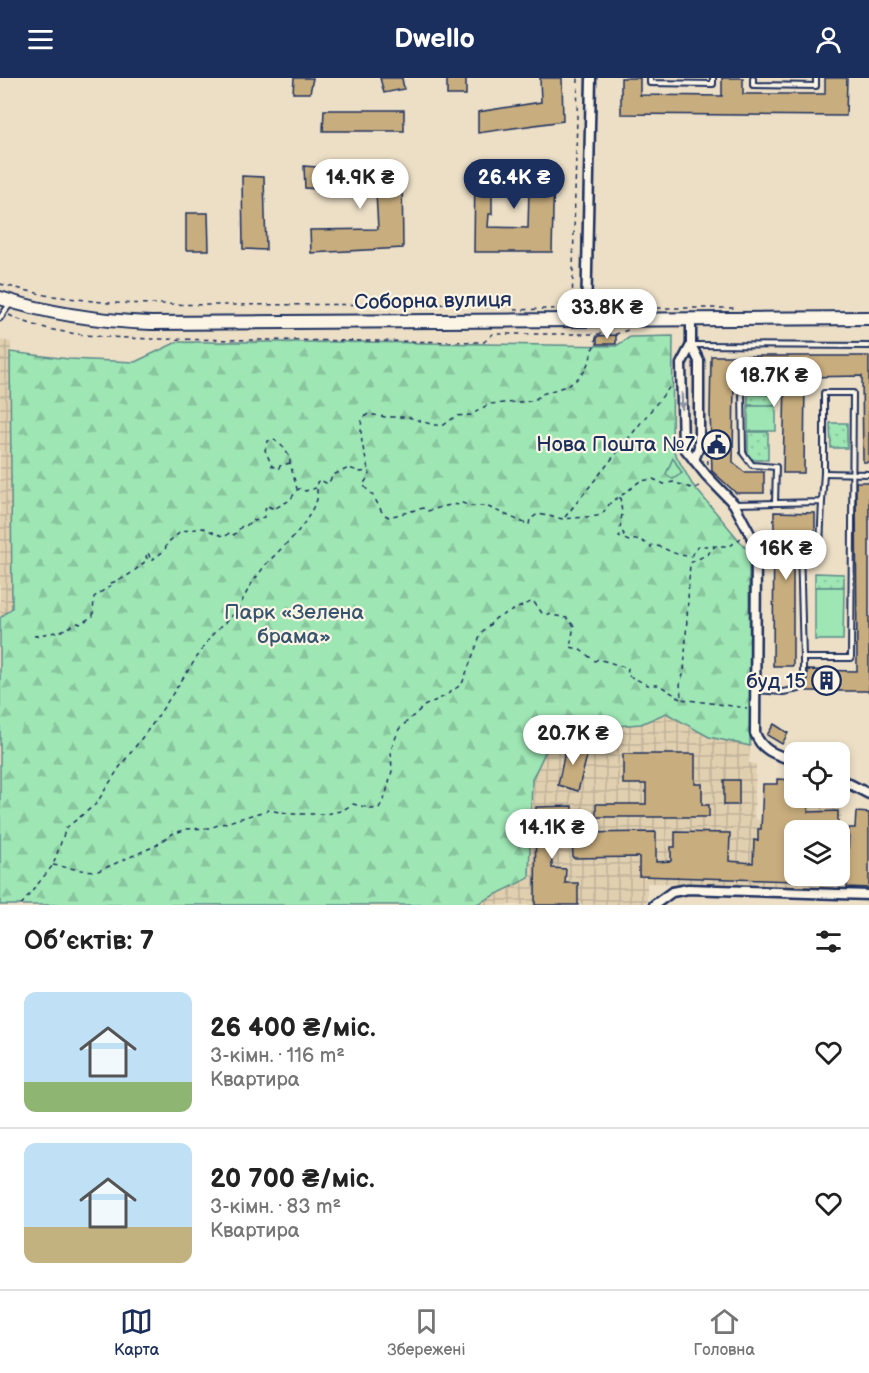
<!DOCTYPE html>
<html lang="uk">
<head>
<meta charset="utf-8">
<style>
	body { margin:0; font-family:"Balsamiq Sans",sans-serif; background:#f2f2f2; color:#222; height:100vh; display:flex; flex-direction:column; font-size:22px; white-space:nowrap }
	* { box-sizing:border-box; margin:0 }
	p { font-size:20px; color:#767676 }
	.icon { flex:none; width:33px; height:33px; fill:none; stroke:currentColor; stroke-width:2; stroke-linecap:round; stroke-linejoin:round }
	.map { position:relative; height:827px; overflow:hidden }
	.panel { display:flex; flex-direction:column; background:#fff; flex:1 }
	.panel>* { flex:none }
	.fabs { position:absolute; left:784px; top:664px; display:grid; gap:12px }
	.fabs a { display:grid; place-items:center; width:66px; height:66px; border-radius:12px; background:#fff; box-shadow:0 3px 9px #0003; font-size:30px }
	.price { position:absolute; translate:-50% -51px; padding:0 14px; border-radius:21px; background:#fff; color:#222; font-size:20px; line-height:39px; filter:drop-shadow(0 2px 3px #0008) }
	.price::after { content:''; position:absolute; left:50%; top:36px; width:18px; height:14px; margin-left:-9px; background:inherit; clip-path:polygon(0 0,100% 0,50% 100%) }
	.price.current { background:#1b2f5e; color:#fff }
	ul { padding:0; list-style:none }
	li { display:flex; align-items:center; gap:18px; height:150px; padding:0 24px }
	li+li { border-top:2px solid #e0e0e0 }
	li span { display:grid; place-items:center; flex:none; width:168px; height:120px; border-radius:12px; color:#555 }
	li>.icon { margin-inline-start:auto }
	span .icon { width:72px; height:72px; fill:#fffc; stroke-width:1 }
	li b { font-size:26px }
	h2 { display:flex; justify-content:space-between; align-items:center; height:72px; padding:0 24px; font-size:26px }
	header { display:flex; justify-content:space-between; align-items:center; height:78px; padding:0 24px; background:#1b2f5e; color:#fff; font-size:27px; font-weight:700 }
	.dock { display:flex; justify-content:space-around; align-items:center; height:84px; border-top:2px solid #e0e0e0; background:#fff; font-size:16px; color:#767676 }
	.dock a { display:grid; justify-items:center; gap:3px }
	.dock .current { color:#1b2f5e }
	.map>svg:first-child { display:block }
	.industrial { fill:url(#industrial-grid); fill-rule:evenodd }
	.forest { fill:url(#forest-firs); stroke:#5c8a89; stroke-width:1.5 }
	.park { fill:url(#park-dots); stroke:#5c8a89; stroke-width:1.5 }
	.garden { fill:#9ee6b4; stroke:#5c8a89; stroke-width:1.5 }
	.building { fill:#c8ad7e; stroke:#1b2f5e; stroke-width:1.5; fill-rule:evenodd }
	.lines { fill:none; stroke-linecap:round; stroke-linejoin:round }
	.lane-casing { stroke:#1b2f5e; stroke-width:8 }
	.street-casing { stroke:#1b2f5e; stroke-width:13 }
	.primary-casing { stroke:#1b2f5e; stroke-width:16 }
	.path { stroke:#1b2f5e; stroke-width:1.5; stroke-dasharray:4.5 4.5; stroke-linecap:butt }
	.lane { stroke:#fcf5e5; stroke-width:4 }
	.street { stroke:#fcf5e5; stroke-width:8 }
	.primary { stroke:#fcf5e5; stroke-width:12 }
	.oneway { fill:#8c92a2 }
	.labels { text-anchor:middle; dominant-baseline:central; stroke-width:4.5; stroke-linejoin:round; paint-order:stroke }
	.street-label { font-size:21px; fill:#1b2f5e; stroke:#fcf5e5 }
	.poi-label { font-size:21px; fill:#1b2f5e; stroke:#fcf5e5; text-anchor:end }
	.park-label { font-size:21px; fill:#35546f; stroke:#fcf5e5 }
</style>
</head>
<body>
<header><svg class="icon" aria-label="menu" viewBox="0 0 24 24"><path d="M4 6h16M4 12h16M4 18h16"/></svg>Dwello<svg class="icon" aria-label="person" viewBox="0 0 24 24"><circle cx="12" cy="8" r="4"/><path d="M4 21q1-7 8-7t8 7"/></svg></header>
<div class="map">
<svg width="869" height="827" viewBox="0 0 869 827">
	<defs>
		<pattern id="industrial-grid" width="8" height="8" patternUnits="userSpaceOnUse" patternTransform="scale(1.5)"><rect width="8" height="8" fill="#e1d0b0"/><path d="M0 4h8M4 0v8" fill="none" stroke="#c0b39a"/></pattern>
		<pattern id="forest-firs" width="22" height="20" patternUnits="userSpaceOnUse" patternTransform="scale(1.5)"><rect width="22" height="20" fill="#9ee6b4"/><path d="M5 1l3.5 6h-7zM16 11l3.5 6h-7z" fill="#88c69d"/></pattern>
		<pattern id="park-dots" width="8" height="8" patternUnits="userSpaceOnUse" patternTransform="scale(1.5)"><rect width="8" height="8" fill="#9ee6b4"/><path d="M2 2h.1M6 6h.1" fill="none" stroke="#88c69d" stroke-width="1.8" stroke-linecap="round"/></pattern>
	</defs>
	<rect width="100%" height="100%" fill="#ecdfc6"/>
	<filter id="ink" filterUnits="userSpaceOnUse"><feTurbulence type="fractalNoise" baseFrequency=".0167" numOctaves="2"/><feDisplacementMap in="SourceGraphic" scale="12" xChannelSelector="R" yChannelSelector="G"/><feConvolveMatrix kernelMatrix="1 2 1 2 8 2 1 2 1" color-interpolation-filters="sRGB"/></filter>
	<g filter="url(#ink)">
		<g class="industrial">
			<polygon points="0,262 11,264 12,530 0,540"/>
			<path d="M666 635 709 659 750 668 749 685 756 686 754 738 756 741 762 743 809 720H840V714L842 718 840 804 832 810 647 805V823L642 827H475L529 800 532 702 555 653 641 646ZM795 753H840V798H795Z"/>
		</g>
		<polygon class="forest" points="673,258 672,370 692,406 749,474 750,668 709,659 666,635 641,646 555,653 532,702 529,800 475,827 0,827 0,540 12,530 10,274 69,281 135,284 177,264 363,264 616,268 630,259"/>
		<g class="park">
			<polygon points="748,316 776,317 776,327 748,327"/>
			<polygon points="830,345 847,345 847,370 831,370"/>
			<polygon points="748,354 768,354 768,382 754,382 748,379"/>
			<polygon points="815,495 844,496 844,509 815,509"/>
		</g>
		<g class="garden">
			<rect x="748" y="328" width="28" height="25"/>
			<polygon points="673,380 682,395 673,401 666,396"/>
			<polygon points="815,509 844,509 843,562 815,562"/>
		</g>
		<g class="building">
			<polygon points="294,0 313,0 310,15 293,15"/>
			<polygon points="380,0 402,0 404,11 384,15"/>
			<rect x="447" y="0" width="19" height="17"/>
			<polygon points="540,0 562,0 563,43 478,55 478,34 541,24"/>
			<polygon points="621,0 640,0 640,17 722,18 722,0 743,0 743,16 825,16 825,0 847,0 846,38 621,36"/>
			<polygon points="324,32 404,32 404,53 323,53"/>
			<polygon points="304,88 402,96 403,170 311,175 310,152 378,151 376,115 305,110"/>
			<path d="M475 90 554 91 552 174H474ZM492 111H529L528 150 488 149 489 136H492Z"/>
			<polygon points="242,98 264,99 266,172 243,171"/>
			<polygon points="186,135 208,135 209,172 186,172"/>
			<polygon points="616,257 616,266 597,266 597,258"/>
			<polygon points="711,278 869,278 869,384 863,384 862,298 805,299 804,395 783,395 785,299 734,299 733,384 744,394 764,394 764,415 736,415 712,393 710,335"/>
			<polygon points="856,404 869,404 869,613 807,613 807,592 857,593"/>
			<polygon points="774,434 815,435 815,455 793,454 793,588 773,588"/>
			<polygon points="774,646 788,655 782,666 767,657"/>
			<polygon points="567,664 589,670 578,713 558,707"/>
			<polygon points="623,676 695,676 695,706 702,706 702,727 709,727 709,739 596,739 596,726 646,726 646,706 623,706"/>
			<polygon points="777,701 795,702 795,720 809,720 808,734 838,733 838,746 813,747 813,753 795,753 795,803 639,798 639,779 573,780 572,755 656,754 656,784 671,783 671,769 675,769 675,754 730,755 729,783 753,785 754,762 758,763 758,751 761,751 763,706 777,706"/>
			<rect x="724" y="702" width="15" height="25"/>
			<polygon points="572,728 572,748 551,747 552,790 566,791 565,805 578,805 578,827 535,827 536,729"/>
			<polygon points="856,734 869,735 869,810 847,809 849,750 855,750"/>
		</g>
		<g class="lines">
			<defs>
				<g id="lane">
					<polyline points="650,0 650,5 713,6 713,0"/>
					<polyline points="753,0 753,7 816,8 816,0"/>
					<polyline points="0,240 10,226"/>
					<polyline points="692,267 869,268"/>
					<polyline points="824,395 869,396"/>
					<polyline points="775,425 776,389 752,387 743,375 742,312 779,311"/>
					<polyline points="734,426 822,424 824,395 824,315 853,315 851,580 803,580 800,469 820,468 822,424"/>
					<polyline points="755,612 783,614 799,611 803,599 803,580"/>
				</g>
				<g id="street">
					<polyline points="691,240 691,267 699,283 699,369 694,382"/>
					<polyline points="586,241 591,0"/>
					<path d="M691 267 681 286 683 368 706 397 734 426 756 467 755 655C762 674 778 677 795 683"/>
					<polyline points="840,701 869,716"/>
					<polyline points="654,827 672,814 688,811 869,817"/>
				</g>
				<path id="primary" d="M0 220C50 236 99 243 151 245L869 240"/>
			</defs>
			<use href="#lane" class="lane-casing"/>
			<use href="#street" class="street-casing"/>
			<use href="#primary" class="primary-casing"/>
			<g class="path">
				<polyline points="0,206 45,217 109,225 211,227 480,226 491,232"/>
				<polyline points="572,230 578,0"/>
				<polyline points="594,230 736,230"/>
				<polyline points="514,232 578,230"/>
				<path d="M9 237C52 258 104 259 151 261L484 264 493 256H616L628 252"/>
				<polyline points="707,373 708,386"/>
				<polyline points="290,385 280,388 278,391 272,388 265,372 268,363 274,361 284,370 290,380 290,385 297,411"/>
				<path d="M368 391C364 371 359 362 362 341L368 336 385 339H408L434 347H444L456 338 471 337 489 326 533 323 542 316 569 307 575 303 584 294 590 281 597 257"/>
				<path d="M620 419 622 435 620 451 624 456 623 458 620 456 619 459 629 463 639 461 651 469 652 467C667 469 672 478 691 478L698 468H714"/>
				<polyline points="565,439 673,305"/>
				<polyline points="741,460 730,468 715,468 708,476 690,485 684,595 680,604 681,621 747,630"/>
				<path d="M34 558 61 553 78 545 80 546 93 538 94 519 113 506 111 505C129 499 134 493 148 481L146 479 148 474 151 483 165 472 167 465 182 453 203 450 225 459 230 454 234 457 242 448H246L252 442 255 443 264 439 266 427 274 431 290 422 297 412 301 410 305 413 316 410"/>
				<polyline points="53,787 81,792 98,793 155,768 172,756 187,751 209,750 268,732 293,736 325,736 341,733 353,726 373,731 379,730 385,719 392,693 391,672 399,651 424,628 445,618 462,606 481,556 496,540 533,523 542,535 567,540 574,548 570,569 579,571 595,583 598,581 628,590 627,597 648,607 659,607 681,621"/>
				<path d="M21 827 53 787 66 750 96 726 119 690 154 644 211 558 237 533 250 508 266 486 296 456 307 441 317 422V404L320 402 328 406 333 397 349 390 361 394 368 393 370 396 363 407 374 419 383 436 389 439 423 430 427 433C437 431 450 425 460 427L462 425 471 428H486L529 447 530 441 538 436 563 441 597 438 602 436 611 424 625 415 640 403 653 401 664 406 673 404 694 411 702 406"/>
			</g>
			<use href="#lane" class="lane"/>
			<use href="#street" class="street"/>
			<use href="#primary" class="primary"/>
		</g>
		<defs><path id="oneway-solid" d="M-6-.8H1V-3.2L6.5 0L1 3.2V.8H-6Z" transform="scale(1.5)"/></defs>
		<use class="oneway" href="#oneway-solid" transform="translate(682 323) rotate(89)"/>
	</g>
	<defs>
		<symbol id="civic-ring" viewBox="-11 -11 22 22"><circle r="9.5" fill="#fcf5e5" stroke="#1b2f5e" stroke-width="1.5"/><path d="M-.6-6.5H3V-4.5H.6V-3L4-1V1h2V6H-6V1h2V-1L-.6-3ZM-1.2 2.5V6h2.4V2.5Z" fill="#1b2f5e"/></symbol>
		<symbol id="building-ring" viewBox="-11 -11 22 22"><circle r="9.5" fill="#fcf5e5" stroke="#1b2f5e" stroke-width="1.5"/><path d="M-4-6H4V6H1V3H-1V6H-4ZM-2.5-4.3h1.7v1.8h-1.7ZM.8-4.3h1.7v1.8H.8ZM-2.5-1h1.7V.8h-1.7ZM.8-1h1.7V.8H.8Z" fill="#1b2f5e"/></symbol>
	</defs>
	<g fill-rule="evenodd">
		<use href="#civic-ring" x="700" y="350" width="33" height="33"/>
		<use href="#building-ring" x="810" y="586" width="33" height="33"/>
	</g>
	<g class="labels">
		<g class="street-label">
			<text transform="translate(433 223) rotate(-1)">Соборна вулиця</text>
		</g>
		<g class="poi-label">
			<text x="695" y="366">Нова Пошта №7</text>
			<text x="806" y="603">буд 15</text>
		</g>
		<g class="park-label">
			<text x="294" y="534">Парк «Зелена<tspan x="294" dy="24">брама»</tspan></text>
		</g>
	</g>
</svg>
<div class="fabs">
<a><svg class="icon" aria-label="locate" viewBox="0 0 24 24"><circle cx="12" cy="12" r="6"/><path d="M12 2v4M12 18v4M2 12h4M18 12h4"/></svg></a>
<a><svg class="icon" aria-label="layers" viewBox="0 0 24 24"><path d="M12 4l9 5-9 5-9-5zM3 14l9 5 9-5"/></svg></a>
</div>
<b class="price" style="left:360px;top:132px">14.9K ₴</b>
<b class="price current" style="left:514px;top:132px">26.4K ₴</b>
<b class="price" style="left:607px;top:262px">33.8K ₴</b>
<b class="price" style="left:774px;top:330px">18.7K ₴</b>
<b class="price" style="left:786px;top:503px">16K ₴</b>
<b class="price" style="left:573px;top:688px">20.7K ₴</b>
<b class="price" style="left:552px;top:782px">14.1K ₴</b>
</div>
<section class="panel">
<h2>Об’єктів: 7<svg class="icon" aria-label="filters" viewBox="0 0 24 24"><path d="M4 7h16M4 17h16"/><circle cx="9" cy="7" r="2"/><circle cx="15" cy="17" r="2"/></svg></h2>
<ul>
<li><span style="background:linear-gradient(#bfe0f5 75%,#8fb573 0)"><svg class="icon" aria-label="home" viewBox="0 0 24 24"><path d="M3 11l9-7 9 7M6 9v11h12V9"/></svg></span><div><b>26 400 ₴/міс.</b><p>3-кімн. · 116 m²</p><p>Квартира</p></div><svg class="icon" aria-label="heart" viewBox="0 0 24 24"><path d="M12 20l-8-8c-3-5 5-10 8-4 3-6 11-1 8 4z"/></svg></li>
<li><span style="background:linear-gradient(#bfe0f5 70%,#c2b280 0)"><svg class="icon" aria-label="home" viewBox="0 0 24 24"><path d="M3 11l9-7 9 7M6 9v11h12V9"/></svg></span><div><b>20 700 ₴/міс.</b><p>3-кімн. · 83 m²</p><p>Квартира</p></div><svg class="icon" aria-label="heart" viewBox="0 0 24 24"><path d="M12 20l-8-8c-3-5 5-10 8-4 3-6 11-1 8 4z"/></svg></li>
</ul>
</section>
<nav class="dock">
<a class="current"><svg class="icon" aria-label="map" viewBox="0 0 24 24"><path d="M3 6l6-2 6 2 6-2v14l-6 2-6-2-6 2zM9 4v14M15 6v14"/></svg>Карта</a>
<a><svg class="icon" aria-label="saved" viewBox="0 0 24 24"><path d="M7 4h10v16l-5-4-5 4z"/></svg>Збережені</a>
<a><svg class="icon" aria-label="home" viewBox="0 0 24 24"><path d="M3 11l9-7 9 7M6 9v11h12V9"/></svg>Головна</a>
</nav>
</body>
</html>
